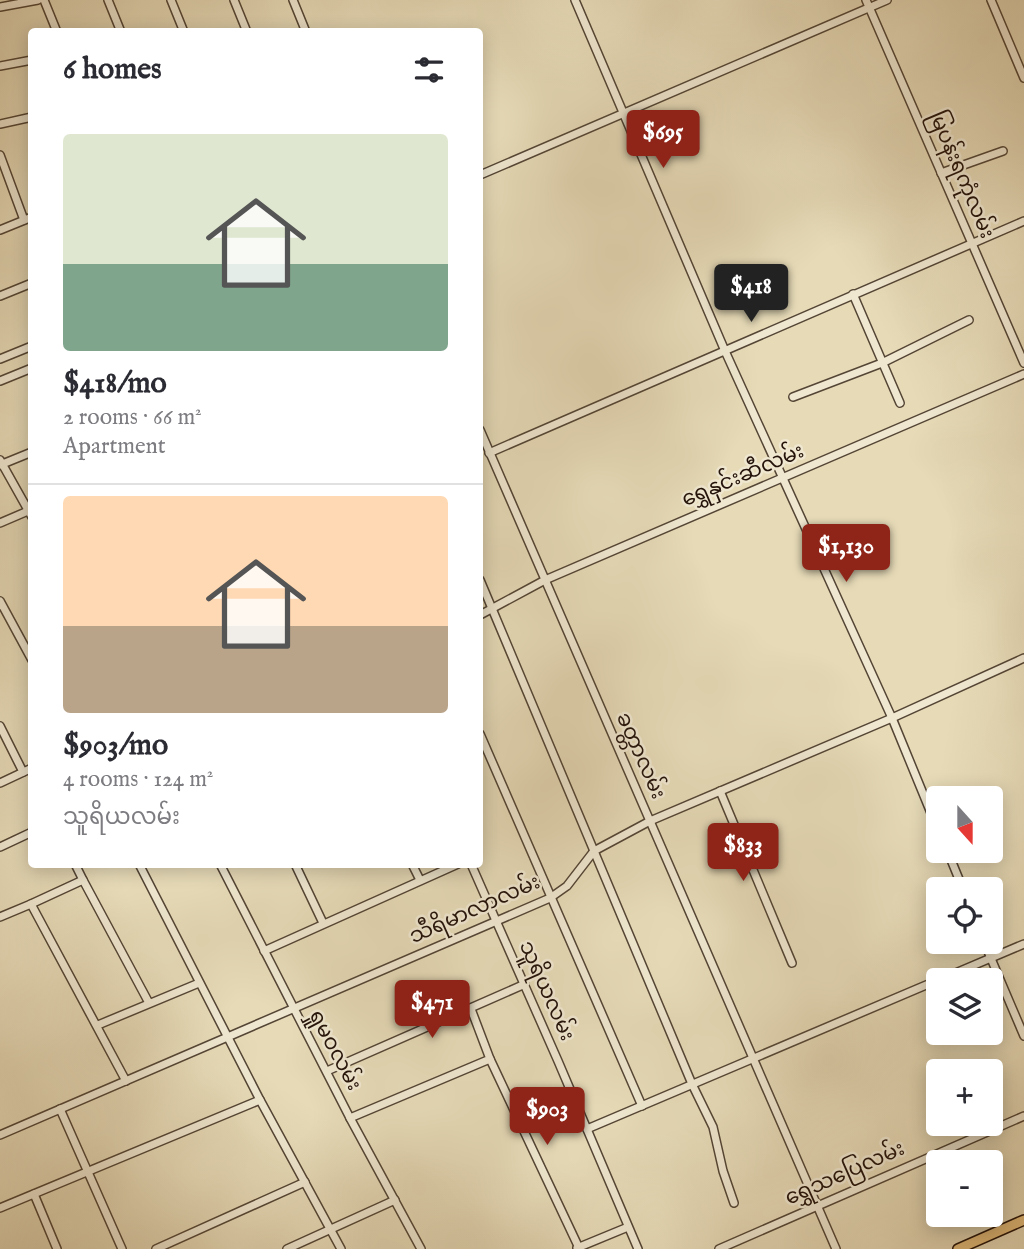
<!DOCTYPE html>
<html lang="en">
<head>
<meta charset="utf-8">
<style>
	body { margin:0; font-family:"IM FELL English","Noto Sans Myanmar",serif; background:#f7f7f7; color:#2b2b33; height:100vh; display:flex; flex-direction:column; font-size:26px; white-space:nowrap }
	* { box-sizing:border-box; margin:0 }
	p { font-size:23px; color:#7c7c81 }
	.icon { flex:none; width:38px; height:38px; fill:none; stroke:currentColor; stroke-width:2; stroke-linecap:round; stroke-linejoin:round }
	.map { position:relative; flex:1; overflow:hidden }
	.sheet { position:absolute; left:28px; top:28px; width:455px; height:840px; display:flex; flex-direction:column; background:#fff; border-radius:7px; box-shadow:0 4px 18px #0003 }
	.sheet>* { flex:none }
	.needle { width:46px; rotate:159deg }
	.controls { position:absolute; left:926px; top:786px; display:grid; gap:14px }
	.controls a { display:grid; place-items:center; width:77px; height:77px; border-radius:7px; background:#fff; box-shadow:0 4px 18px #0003; font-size:35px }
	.price { position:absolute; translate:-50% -60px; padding:0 16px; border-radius:7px; background:#8f2418; color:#fff; font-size:23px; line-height:46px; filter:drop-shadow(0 2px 4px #0008) }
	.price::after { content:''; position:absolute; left:50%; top:42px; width:21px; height:16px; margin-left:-10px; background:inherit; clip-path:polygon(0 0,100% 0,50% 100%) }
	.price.current { background:#222; color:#fff }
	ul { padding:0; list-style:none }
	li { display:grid; align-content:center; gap:14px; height:371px; padding:0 35px }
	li+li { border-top:2px solid #e1e1e2 }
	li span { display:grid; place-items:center; height:217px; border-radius:7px; color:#555 }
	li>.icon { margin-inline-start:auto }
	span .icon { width:126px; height:126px; fill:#fffc; stroke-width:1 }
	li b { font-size:30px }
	h2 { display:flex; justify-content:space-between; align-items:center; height:84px; padding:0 35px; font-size:30px }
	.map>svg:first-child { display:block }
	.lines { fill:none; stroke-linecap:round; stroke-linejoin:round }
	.minor-casing { stroke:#544535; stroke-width:10 }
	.major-casing { stroke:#24130a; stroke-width:12 }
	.minor { stroke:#efe7d0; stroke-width:7 }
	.major { stroke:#e3bd7c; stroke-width:9 }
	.labels { text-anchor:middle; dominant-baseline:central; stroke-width:5; stroke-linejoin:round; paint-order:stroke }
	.street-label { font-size:21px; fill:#24130a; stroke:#efe7d0 }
</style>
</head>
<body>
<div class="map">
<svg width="1024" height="1249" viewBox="0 0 1024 1249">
	<rect width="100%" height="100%" fill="#e6dab7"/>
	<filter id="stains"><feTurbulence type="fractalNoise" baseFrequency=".00286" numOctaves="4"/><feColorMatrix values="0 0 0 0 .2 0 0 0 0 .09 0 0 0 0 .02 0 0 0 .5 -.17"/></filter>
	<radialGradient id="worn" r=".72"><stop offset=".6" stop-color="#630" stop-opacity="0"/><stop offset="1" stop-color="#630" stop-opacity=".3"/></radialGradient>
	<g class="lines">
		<defs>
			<g id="minor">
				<polyline points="44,0 57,32"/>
				<polyline points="108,0 121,32"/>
				<polyline points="171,0 184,32"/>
				<polyline points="234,0 247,32"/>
				<polyline points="293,0 306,32"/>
				<polyline points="575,0 725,351 892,718 938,830"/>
				<polyline points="866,0 1024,363"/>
				<polyline points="991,0 1024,78"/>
				<polyline points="0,7 38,0"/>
				<polyline points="0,66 32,60"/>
				<polyline points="0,124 32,117"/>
				<polyline points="0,155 24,220"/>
				<polyline points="941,173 1003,151"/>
				<polyline points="480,175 887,0"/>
				<polyline points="0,230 32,217"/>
				<polyline points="853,294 900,403"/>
				<polyline points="0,296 32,283"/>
				<polyline points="0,359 32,346"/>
				<polyline points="0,381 32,368"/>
				<polyline points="793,397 882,363 969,320"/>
				<polyline points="480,430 836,1249"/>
				<polyline points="489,453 1024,221"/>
				<polyline points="0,460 32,517"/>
				<polyline points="0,465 32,452"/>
				<polyline points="0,523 28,511"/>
				<polyline points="480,580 692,1084 713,1127 723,1171 734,1203"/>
				<polyline points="0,601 32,660"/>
				<polyline points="480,615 545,580 1024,374"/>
				<polyline points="0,726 23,772"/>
				<polyline points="480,734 642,1106"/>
				<polyline points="0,783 32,768"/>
				<polyline points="720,791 792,963"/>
				<polyline points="0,847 32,832"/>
				<polyline points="947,850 963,889"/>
				<polyline points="75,864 83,880"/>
				<polyline points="139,864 260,1100 341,1249"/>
				<polyline points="220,864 350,1118 421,1249"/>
				<polyline points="295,864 323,923"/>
				<polyline points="412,864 420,880"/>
				<polyline points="471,864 558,1061 638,1249"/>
				<polyline points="31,904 83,880 149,1003"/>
				<polyline points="0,917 31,904 126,1081"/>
				<polyline points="984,942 1024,1036"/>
				<polyline points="264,951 458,864"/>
				<polyline points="939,980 1024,944"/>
				<polyline points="98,1025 199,983"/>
				<polyline points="490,1059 579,1248"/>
				<polyline points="327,1071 525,984"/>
				<polyline points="60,1109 122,1249"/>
				<polyline points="350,1118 490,1059 471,1009"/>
				<polyline points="587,1129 938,980"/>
				<polyline points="0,1135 550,898 567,886 594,851 650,821 892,718 1024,658"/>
				<polyline points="34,1194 57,1249"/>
				<polyline points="0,1208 260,1100"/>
				<polyline points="577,1248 628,1227"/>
				<polyline points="156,1249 305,1182"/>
				<polyline points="287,1249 395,1200"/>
				<polyline points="719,1249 1024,1116"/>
			</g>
			<polyline id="major" points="958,1249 1024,1220"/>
		</defs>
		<use href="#minor" class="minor-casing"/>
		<use href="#major" class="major-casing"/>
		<use href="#minor" class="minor"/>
		<use href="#major" class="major"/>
	</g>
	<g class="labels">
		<g class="street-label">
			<text transform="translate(961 175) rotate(67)">မြပန်းရကုံလမ်း</text>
			<text transform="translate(743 476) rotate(-23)">ရွှေနှင်းဆီလမ်း</text>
			<text transform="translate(640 756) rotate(66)">ခတ္တာလမ်း</text>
			<text transform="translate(475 910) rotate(-24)">သီရိမာလာလမ်း</text>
			<text transform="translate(546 991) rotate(66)">သူရိယလမ်း</text>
			<text transform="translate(334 1050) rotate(62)">ရှုမဝလမ်း</text>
			<text transform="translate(845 1174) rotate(-24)">ရွှေသပြေလမ်း</text>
		</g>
	</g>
	<rect width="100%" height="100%" filter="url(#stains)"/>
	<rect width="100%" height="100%" fill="url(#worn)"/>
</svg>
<div class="controls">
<a><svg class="needle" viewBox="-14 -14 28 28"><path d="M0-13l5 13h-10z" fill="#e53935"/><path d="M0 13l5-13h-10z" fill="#7c7c81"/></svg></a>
<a><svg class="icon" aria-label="locate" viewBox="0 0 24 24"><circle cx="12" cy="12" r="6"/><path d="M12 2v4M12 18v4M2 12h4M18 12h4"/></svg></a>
<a><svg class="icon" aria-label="layers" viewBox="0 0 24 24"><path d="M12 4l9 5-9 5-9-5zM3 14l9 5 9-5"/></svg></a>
<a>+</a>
<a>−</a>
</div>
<b class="price" style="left:663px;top:170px">$695</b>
<b class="price current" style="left:751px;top:324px">$418</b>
<b class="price" style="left:846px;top:584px">$1,130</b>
<b class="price" style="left:743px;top:883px">$833</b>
<b class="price" style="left:432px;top:1040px">$471</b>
<b class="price" style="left:547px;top:1147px">$903</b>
<section class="sheet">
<h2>6 homes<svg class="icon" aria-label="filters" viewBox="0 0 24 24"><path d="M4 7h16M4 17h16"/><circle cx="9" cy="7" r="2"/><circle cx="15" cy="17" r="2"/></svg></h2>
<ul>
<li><span style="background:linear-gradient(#dfe7d0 60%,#7fa58c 0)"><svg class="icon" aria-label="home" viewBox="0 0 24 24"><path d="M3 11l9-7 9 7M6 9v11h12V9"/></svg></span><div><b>$418/mo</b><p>2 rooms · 66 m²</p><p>Apartment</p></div></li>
<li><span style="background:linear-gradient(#ffd9b3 60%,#b9a48a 0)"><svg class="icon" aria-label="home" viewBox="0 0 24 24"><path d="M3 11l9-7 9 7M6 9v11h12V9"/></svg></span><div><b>$903/mo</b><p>4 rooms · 124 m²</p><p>သူရိယလမ်း</p></div></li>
</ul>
</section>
</div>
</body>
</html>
